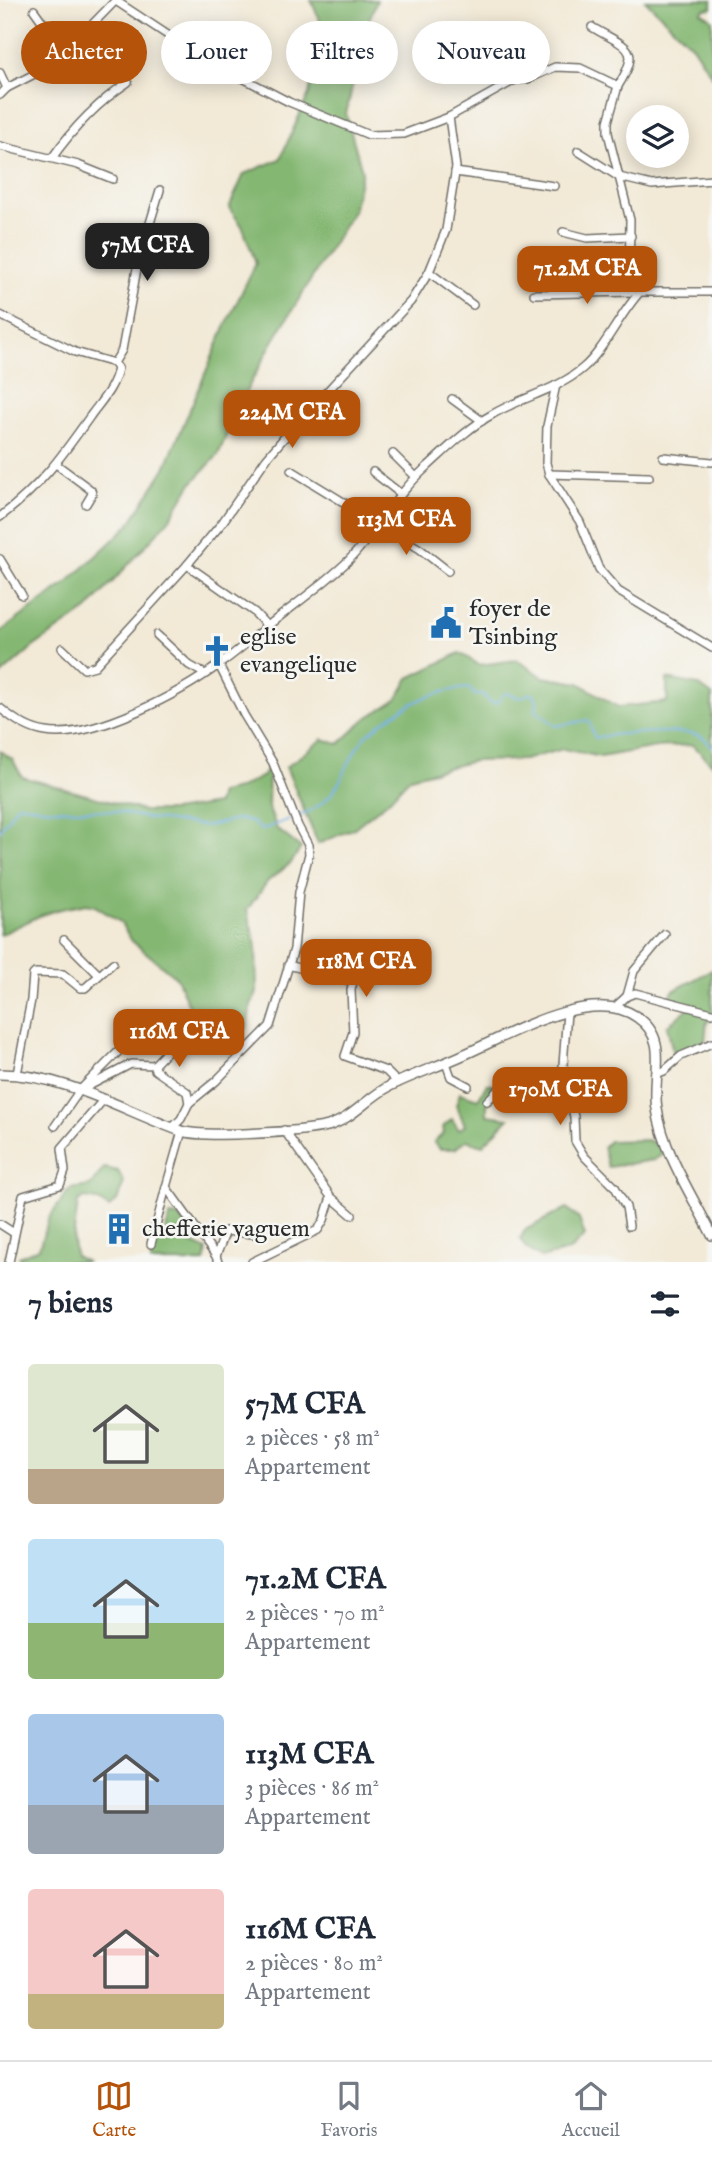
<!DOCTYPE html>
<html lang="fr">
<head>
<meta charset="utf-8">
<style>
	body { margin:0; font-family:"IM FELL English",serif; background:#f2f2f3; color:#1f2937; height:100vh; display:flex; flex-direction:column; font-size:26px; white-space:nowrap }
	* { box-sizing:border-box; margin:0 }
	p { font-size:23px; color:#747a83 }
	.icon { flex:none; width:38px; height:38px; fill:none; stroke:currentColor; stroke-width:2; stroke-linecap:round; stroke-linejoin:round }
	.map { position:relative; height:1262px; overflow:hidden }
	.sheet { display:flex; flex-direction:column; background:#fff; flex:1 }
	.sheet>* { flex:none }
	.hud { position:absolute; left:21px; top:21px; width:670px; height:63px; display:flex; gap:14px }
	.fabs { position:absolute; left:626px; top:105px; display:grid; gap:14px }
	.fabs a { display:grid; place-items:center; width:63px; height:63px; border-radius:50%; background:#fff; box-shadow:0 4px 18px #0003; font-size:35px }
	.price { position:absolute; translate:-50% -60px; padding:0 16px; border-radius:14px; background:#b45309; color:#fff; font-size:23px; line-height:46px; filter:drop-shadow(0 2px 4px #0008) }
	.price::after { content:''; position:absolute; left:50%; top:42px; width:21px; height:16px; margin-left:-10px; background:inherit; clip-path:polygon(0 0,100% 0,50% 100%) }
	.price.active { background:#222; color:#fff }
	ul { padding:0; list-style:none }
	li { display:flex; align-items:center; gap:21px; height:175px; padding:0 28px }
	li span { display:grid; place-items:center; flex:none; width:196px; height:140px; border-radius:7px; color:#555 }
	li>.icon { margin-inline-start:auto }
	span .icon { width:84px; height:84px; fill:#fffc; stroke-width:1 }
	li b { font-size:30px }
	h2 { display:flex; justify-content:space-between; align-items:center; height:84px; padding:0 28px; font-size:30px }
	.pill { padding:0 24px; border-radius:32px; background:#fff; box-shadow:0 4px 18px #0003; font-size:24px; line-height:63px }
	.pill.active { background:#b45309; color:#fff }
	.tab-bar { display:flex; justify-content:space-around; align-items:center; height:98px; border-top:2px solid #e0e1e3; background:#fff; font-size:19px; color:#747a83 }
	.tab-bar a { display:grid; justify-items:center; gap:4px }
	.tab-bar .active { color:#b45309 }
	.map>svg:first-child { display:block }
	.forest { fill:#84b772; stroke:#58714e; stroke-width:2 }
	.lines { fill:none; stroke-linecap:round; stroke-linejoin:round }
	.stream { stroke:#71afe4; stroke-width:2 }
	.minor-casing { stroke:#716e67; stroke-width:10 }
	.major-casing { stroke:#716e67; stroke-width:12 }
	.minor { stroke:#fff; stroke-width:7 }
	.major { stroke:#fff; stroke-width:9 }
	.labels { text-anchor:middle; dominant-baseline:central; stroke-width:5; stroke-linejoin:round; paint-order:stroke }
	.poi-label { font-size:24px; fill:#2b2b2b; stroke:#f6f6f2; text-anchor:start }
</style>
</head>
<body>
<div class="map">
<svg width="712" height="1262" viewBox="0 0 712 1262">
	<rect width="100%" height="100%" fill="#f6f6f2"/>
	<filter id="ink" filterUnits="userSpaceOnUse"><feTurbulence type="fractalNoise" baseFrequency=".0143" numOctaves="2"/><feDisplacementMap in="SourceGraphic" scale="14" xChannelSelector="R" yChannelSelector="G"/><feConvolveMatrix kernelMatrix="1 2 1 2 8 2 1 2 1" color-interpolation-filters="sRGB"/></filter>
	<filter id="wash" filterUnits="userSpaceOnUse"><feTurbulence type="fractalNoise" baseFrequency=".00686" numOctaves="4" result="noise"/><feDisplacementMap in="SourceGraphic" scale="28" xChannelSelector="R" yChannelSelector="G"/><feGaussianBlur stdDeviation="1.57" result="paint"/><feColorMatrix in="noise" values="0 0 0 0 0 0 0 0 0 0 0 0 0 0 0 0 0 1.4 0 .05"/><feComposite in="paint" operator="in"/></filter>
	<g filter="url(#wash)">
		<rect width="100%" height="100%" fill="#f2e9d6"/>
		<g class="forest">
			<polygon points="311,0 377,0 365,30 346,114 362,171 353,211 272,343 240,403 218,455 192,483 169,520 87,610 33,647 0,676 0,632 67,583 129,525 165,468 225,327 256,263 242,226 229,208 244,174 280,159 309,94 322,26"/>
			<polygon points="645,0 712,0 712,8 704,9 701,12 712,19 712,76 692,46"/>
			<polygon points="460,653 479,665 517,660 543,677 579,683 618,707 667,702 667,679 698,685 712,695 712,764 693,745 656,747 601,757 563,749 524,760 474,761 410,777 388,801 353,829 318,844 286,767 323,739 339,744 364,720 397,699 409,678"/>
			<polygon points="0,751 13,760 22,777 144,811 173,811 217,804 220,793 238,789 263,776 269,764 268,807 277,829 301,848 291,863 268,881 247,910 256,945 257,993 251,1005 247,1028 235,1034 213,1029 194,1018 177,978 132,941 120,922 95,906 86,904 56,910 39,916 0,935"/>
			<polygon points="712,970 712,1020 707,1021 705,1041 673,1053 667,1026 691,1006 669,999 673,991"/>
			<polygon points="487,1084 492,1084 496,1096 487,1105 487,1115 509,1118 483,1145 466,1140 455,1149 440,1149 434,1142 444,1133 443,1127 452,1119 459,1130 465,1125 456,1105 460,1093 478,1099"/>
			<polygon points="647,1140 659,1145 663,1154 654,1160 608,1167 603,1147 609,1141"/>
			<polygon points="104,1168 118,1171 124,1182 117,1201 109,1208 97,1200 85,1198 78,1202 73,1240 75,1256 87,1262 23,1262 19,1257 39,1248 49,1218 70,1189 90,1186"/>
			<polygon points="567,1208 579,1219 585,1236 570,1250 541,1258 526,1248 520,1239 525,1230"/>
			<path d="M170 1216 178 1217 189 1226 190 1242 207 1250 205 1262H151C150 1241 154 1247 164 1233 167 1228 168 1221 170 1216Z"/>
		</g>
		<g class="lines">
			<g class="stream">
				<path d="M300 816C346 795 338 772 364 738 368 733 375 729 380 724 407 704 434 690 469 688L475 695 482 694 490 702 497 703 505 693 521 698 528 694H534L537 700 536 710 556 726 588 720 595 738C615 733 682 729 700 736 705 738 709 743 712 747"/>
				<polyline points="0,830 18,804 50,809 114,811 147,818 207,826 239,819 252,822 261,830 290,819"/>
			</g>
		</g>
	</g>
	<g filter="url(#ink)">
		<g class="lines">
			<defs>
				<g id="minor">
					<polyline points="116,1 198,55 233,73 289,102 369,135 404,134 449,117"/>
					<path d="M592 27C626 48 643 46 618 86"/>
					<polyline points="60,46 84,33 116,0"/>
					<polyline points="0,73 7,88 0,95"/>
					<polyline points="7,88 60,61 63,56 60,46 34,10"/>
					<polyline points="0,146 78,165 113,179"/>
					<polyline points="578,151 619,177 652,185 712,180"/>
					<path d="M52 158C74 127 97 103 128 82"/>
					<polyline points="455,172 554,186"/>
					<polyline points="563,232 587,238 631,236"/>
					<polyline points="429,272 473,305"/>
					<polyline points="534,294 632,292"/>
					<path d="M0 315 75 352 114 363 118 368C114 388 102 400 91 415 62 456 41 486 0 517"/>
					<polyline points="114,363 122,350 138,263 160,190"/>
					<polyline points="556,385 547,426 546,463 549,474 580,522 599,569 618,591 712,648"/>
					<polyline points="452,399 482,421"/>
					<polyline points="393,454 416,477"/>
					<polyline points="663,457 712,462"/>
					<polyline points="56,464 91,490 92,494 86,504"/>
					<polyline points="291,470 420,549 448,571"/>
					<polyline points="373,472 401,494"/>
					<polyline points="549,474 649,477"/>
					<polyline points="0,559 22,595"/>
					<polyline points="267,626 254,612 187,565 222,523 266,459 283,439 411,301 429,272 446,230 456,167 449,117 515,80 528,79 555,67 580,68 618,86 608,122 608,133 630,220 629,291"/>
					<polyline points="157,635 189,665 205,674"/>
					<polyline points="62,648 84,669 95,666 187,565"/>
					<path d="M0 708C13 719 29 730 46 732 94 740 183 692 221 663 237 652 251 639 266 627 294 605 323 585 349 560 377 531 396 494 427 467 448 448 469 427 493 414 522 397 558 390 583 368 605 349 619 315 640 292H712"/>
					<polyline points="64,940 99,975"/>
					<polyline points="288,965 353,982 351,990 353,1032 345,1056 386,1071 398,1083"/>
					<polyline points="627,996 634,971 665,934"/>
					<polyline points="615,1007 627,996 635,993 712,1013"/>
					<polyline points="567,1012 563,1065 574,1117 575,1141 584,1156 615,1187 626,1207 629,1226"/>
					<polyline points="182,1031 172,1046 154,1065 155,1070 187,1092 189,1103"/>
					<polyline points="446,1063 451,1077 468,1086"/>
					<polyline points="17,1074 31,1000 33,975 35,973 63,974 80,988 85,988 113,963"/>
					<polyline points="656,1074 664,1071 681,1056 712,1043"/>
					<polyline points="87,1087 131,1064 154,1065"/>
					<polyline points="487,1101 505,1083 536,1075 564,1073"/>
					<polyline points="55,1126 80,1090 120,1050"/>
					<polyline points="173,1127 181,1119 189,1103 216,1081 270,1026 294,949 299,892 309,854 308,845 298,826 273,763 244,715 219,665"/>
					<polyline points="284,1130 331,1197 352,1215"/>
					<polyline points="182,1131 166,1187 216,1256 218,1262"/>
					<polyline points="0,1224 14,1233"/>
					<polyline points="151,1244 166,1187"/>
					<polyline points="216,1256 226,1231 253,1234"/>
					<polyline points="9,1262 23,1196 60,1185 65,1171 62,1148 104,1099"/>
					<polyline points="252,1262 318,1230 324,1220 331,1197"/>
				</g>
				<path id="major" d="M0 1074C64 1074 122 1110 181 1131 203 1138 304 1132 328 1126 352 1119 368 1097 390 1086 414 1074 439 1066 463 1055 507 1036 591 985 637 1017 671 1040 651 1075 657 1109 663 1152 693 1197 712 1235"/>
			</defs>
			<use href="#minor" class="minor-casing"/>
			<use href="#major" class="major-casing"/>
			<use href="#minor" class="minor"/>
			<use href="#major" class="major"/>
		</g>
	</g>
	<defs>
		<symbol id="civic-bare" viewBox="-9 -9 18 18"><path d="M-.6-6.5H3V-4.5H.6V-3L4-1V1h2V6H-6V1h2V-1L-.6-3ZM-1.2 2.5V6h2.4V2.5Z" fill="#1f6fb2" stroke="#f6f6f2" stroke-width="2.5" paint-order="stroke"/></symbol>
		<symbol id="church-bare" viewBox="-9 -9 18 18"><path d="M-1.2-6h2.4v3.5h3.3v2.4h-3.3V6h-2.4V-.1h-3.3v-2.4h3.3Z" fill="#1f6fb2" stroke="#f6f6f2" stroke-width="2.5" paint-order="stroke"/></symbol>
		<symbol id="building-bare" viewBox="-9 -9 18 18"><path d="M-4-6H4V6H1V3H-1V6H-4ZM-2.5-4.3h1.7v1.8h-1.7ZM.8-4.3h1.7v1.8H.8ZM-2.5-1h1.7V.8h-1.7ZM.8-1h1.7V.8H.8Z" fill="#1f6fb2" stroke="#f6f6f2" stroke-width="2.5" paint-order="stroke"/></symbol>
	</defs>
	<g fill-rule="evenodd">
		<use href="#civic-bare" x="424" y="601" width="44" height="44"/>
		<use href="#church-bare" x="195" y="629" width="44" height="44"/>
		<use href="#building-bare" x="97" y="1207" width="44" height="44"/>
	</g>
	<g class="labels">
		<g class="poi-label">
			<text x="469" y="609">foyer de<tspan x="469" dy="28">Tsinbing</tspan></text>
			<text x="240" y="637">eglise<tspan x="240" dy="28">evangelique</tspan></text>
			<text x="142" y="1229">chefferie yaguem</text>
		</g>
	</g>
</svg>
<div class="fabs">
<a><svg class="icon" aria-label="layers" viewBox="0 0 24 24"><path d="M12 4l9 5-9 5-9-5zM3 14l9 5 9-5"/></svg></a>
</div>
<b class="price active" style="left:147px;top:283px">57M CFA</b>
<b class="price" style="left:587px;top:306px">71.2M CFA</b>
<b class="price" style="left:292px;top:450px">224M CFA</b>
<b class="price" style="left:406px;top:557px">113M CFA</b>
<b class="price" style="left:366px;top:999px">118M CFA</b>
<b class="price" style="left:179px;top:1069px">116M CFA</b>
<b class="price" style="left:560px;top:1127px">170M CFA</b>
<div class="hud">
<a class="pill active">Acheter</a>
<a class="pill">Louer</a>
<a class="pill">Filtres</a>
<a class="pill">Nouveau</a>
</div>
</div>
<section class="sheet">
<h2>7 biens<svg class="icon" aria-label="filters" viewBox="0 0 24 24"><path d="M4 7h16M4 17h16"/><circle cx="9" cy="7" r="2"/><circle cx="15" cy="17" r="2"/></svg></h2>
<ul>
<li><span style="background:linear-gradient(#dfe7d0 75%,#b9a48a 0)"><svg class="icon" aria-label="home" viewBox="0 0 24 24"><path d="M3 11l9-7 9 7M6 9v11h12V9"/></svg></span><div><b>57M CFA</b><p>2 pièces · 58 m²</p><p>Appartement</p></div></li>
<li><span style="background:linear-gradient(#bfe0f5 60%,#8fb573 0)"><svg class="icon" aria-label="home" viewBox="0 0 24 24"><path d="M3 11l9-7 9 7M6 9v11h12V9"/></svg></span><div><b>71.2M CFA</b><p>2 pièces · 70 m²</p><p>Appartement</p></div></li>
<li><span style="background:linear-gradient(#a9c7e8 65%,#9aa5b1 0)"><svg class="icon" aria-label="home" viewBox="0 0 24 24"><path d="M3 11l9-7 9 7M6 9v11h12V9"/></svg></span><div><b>113M CFA</b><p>3 pièces · 86 m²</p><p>Appartement</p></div></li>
<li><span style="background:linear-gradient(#f6c9c9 75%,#c2b280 0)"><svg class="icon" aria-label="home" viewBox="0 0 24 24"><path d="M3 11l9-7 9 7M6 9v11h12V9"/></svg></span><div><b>116M CFA</b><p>2 pièces · 80 m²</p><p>Appartement</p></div></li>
</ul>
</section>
<nav class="tab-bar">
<a class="active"><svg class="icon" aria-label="map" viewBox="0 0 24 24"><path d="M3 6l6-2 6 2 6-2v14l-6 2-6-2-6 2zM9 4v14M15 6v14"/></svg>Carte</a>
<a><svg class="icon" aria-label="saved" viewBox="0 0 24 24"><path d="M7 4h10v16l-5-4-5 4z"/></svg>Favoris</a>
<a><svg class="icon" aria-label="home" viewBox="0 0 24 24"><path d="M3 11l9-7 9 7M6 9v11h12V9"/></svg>Accueil</a>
</nav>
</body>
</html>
